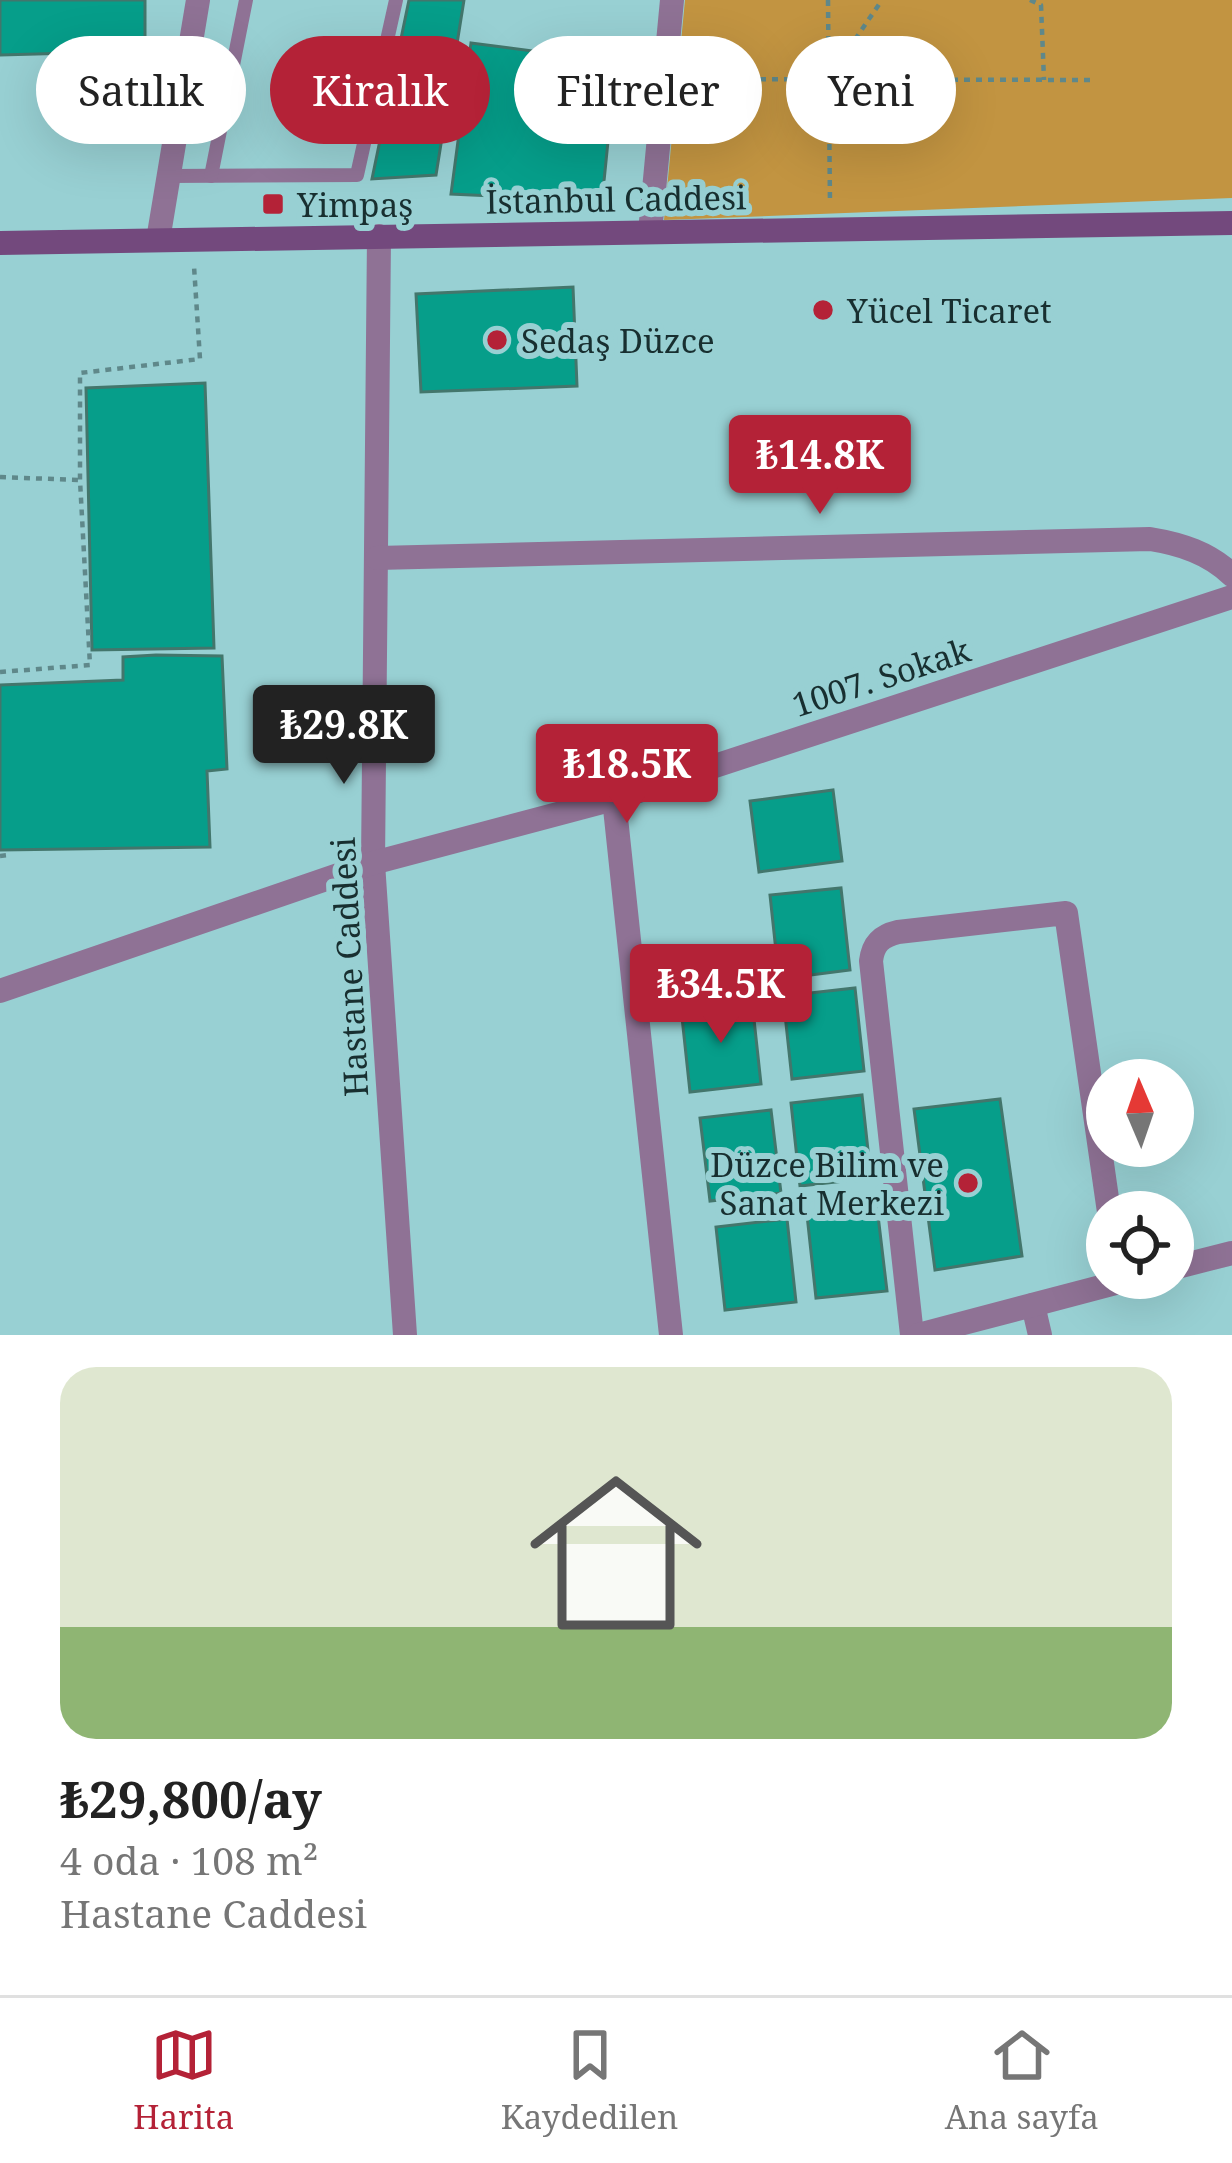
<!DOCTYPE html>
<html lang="tr">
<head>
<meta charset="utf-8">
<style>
	body { margin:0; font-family:"Noto Serif",serif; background:#f6f6f6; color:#222; height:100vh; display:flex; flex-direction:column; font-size:45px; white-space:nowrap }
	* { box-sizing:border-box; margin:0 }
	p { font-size:39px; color:#767676 }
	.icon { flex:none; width:66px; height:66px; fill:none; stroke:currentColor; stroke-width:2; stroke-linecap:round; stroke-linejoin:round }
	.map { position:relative; height:1335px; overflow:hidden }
	.side { display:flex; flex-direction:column; background:#fff; flex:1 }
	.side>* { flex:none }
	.top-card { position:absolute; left:36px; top:36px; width:1161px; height:108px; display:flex; gap:24px }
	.needle { width:78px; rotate:358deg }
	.controls { position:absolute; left:1086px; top:1059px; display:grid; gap:24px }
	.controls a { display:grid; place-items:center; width:108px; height:108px; border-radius:50%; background:#fff; box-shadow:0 12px 48px #0002; font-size:60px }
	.price { position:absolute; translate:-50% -102px; padding:0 27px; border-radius:12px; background:#b42237; color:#fff; font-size:39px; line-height:78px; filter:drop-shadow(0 3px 6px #0008) }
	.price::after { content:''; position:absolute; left:50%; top:72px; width:36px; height:27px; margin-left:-18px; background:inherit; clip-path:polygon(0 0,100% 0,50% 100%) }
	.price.current { background:#222; color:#fff }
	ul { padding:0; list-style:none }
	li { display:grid; align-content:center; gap:24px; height:636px; padding:0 60px }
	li+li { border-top:3px solid #e0e0e0 }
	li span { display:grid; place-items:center; height:372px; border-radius:36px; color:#555 }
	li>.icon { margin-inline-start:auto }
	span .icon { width:216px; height:216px; fill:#fffc; stroke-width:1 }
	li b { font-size:51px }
	.chip { padding:0 42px; border-radius:54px; background:#fff; box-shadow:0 12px 48px #0002; font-size:42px; line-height:108px }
	.chip.current { background:#b42237; color:#fff }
	.tabs { display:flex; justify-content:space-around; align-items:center; height:168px; border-top:3px solid #e0e0e0; background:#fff; font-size:33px; color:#767676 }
	.tabs a { display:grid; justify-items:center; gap:6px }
	.tabs .current { color:#b42237 }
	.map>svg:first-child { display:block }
	.park { fill:#c29441 }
	.building { fill:#069e8a; stroke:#43766c; stroke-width:3 }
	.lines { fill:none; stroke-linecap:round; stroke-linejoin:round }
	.path { stroke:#5f888a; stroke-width:4.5; stroke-dasharray:6 6; stroke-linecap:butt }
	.service { stroke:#8f7295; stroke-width:14 }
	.minor { stroke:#8f7295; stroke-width:24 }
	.secondary { stroke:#73497d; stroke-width:24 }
	.poi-dot { fill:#b42237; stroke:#98d0d3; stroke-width:4.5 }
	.labels { text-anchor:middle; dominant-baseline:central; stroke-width:12; stroke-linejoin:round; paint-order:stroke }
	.street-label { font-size:33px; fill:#182f30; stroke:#98d0d3 }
	.poi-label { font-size:33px; fill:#182f30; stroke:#98d0d3; text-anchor:start }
</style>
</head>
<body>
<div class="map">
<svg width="1232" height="1335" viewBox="0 0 1232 1335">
	<rect width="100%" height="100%" fill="#98d0d3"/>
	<polygon class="park" points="685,0 1232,0 1232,198 664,220"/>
	<g class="building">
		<polygon points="0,0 145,0 145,51 0,55"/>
		<polygon points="409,0 464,0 436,175 372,179"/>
		<polygon points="471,43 616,62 602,201 451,194"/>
		<polygon points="573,287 577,386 421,392 416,294"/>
		<polygon points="205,383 214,648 92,650 86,388"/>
		<polygon points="156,655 222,656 227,769 207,771 210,847 0,850 0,685 123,680 123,657"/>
		<polygon points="833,790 842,861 759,872 750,801"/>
		<polygon points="841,888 850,970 779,979 770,895"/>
		<polygon points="855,988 864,1071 792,1079 783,996"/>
		<polygon points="752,1001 761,1084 690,1092 681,1008"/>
		<polygon points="862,1095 871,1178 800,1186 791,1103"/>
		<polygon points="1000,1099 1022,1256 935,1270 914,1109"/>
		<polygon points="771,1110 781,1193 710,1201 700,1118"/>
		<polygon points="877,1207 887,1291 816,1298 807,1215"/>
		<polygon points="787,1219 796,1302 725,1310 716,1227"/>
	</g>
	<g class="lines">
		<g class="path">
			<polyline points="828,0 830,204"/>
			<polyline points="1030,0 1041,5 1044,80"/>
			<polyline points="688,79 1095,80"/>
			<polyline points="828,79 882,0"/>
			<polyline points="0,477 78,480"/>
			<polyline points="0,672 90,665 80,480 80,373 200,359 194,266"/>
			<polyline points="0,856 9,855"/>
		</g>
		<g class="service">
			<polyline points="168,176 357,175 396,0"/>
			<polyline points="211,176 246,0"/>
		</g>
		<g class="minor">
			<polyline points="650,232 672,0"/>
			<polyline points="379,236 373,863 405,1335"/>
			<polyline points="158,240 198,0"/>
			<path d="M377 558 1150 539C1181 544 1209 553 1232 575"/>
			<polyline points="614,799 671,1335"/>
			<polyline points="0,991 373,863 614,799 1232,597"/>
			<polyline points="1173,1268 1232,1253"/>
			<polyline points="1033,1305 1040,1335"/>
			<path d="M912 1335 871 961C873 944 881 936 898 932L1066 913 1109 1212"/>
			<polyline points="918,1335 1135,1278"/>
		</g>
		<polyline class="secondary" points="0,243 1232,223"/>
	</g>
	<g class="poi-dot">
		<rect x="261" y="192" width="24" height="24" rx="6"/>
		<circle cx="823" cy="310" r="12"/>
		<circle cx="497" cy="340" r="12"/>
		<circle cx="968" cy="1183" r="12"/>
	</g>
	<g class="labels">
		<g class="street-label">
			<text transform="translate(616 199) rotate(-1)">İstanbul Caddesi</text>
			<text transform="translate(881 677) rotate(-18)">1007. Sokak</text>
			<text transform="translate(349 967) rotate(-93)">Hastane Caddesi</text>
		</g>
		<g class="poi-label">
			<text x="297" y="204">Yimpaş</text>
			<text x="847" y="310">Yücel Ticaret</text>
			<text x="521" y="340">Sedaş Düzce</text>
			<text x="944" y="1164" text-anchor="end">Düzce Bilim ve<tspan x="944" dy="38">Sanat Merkezi</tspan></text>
		</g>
	</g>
</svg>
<div class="controls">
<a><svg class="needle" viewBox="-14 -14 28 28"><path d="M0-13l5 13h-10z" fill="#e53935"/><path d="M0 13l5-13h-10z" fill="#767676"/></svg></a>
<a><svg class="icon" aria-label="locate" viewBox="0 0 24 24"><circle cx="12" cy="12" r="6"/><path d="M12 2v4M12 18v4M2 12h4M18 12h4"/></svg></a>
</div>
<b class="price" style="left:820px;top:517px">₺14.8K</b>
<b class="price current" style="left:344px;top:787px">₺29.8K</b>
<b class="price" style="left:627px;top:826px">₺18.5K</b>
<b class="price" style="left:721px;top:1046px">₺34.5K</b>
<div class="top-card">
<a class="chip">Satılık</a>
<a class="chip current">Kiralık</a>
<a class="chip">Filtreler</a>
<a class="chip">Yeni</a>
</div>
</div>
<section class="side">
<ul>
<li><span style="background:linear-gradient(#dfe7d0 70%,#8fb573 0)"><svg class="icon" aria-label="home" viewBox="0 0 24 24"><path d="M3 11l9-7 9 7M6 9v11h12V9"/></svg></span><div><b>₺29,800/ay</b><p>4 oda · 108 m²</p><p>Hastane Caddesi</p></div></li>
</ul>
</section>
<nav class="tabs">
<a class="current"><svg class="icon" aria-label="map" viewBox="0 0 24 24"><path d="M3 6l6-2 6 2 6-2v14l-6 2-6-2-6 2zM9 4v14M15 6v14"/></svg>Harita</a>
<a><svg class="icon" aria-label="saved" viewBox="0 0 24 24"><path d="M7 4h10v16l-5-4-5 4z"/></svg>Kaydedilen</a>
<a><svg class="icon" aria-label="home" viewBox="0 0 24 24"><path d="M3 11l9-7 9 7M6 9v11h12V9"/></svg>Ana sayfa</a>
</nav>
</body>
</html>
